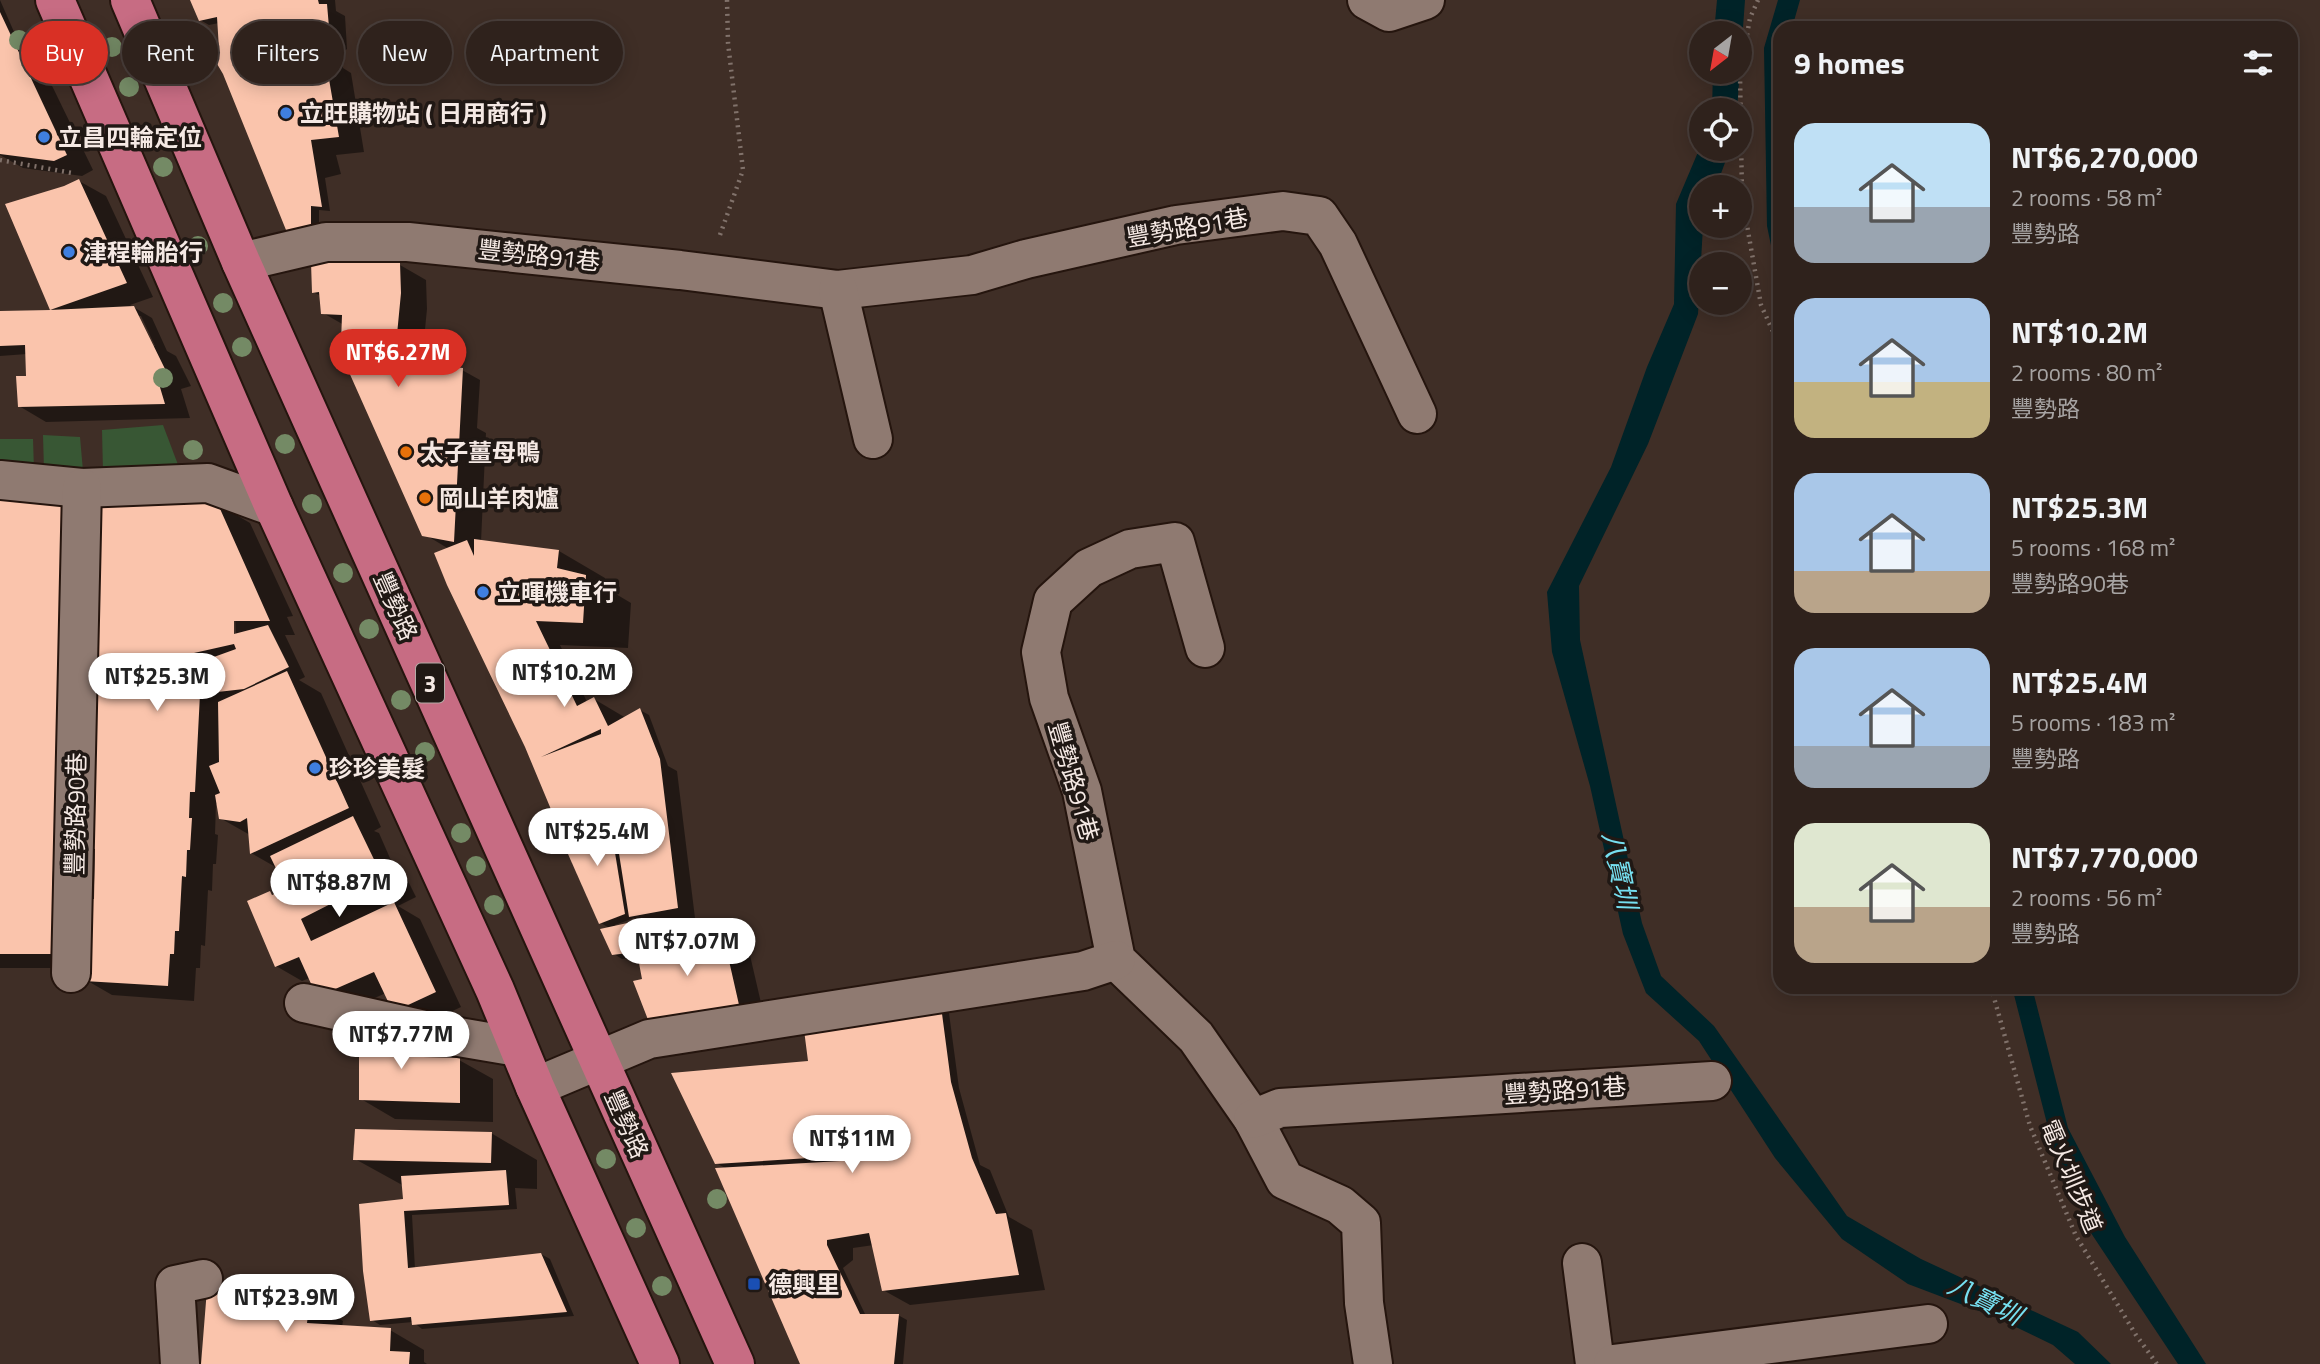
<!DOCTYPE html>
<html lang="en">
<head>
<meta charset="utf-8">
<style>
	body { margin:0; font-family:"Titillium Web","Noto Sans TC",sans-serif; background:#3b2f29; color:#f1f3f6; height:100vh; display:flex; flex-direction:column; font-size:26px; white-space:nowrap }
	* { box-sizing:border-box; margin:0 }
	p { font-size:23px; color:#a7a4a3 }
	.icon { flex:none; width:38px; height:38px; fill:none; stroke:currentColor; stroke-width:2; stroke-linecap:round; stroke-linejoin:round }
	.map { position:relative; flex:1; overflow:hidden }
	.sheet { position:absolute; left:1773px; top:21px; width:525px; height:973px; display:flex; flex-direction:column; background:#2f221c; border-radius:21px; box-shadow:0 4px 18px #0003,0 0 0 2px #4a3f3b }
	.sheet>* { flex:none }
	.banner { position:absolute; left:21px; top:21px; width:665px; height:63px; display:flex; gap:14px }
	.needle { width:46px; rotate:211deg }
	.fabs { position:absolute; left:1689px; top:21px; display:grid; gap:14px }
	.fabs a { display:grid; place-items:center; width:63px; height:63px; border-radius:50%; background:#2f221c; box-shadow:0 4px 18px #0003,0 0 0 2px #4a3f3b; font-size:35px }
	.price { position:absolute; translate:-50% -60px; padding:0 16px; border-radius:24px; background:#fff; color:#222; font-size:23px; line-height:46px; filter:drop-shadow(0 2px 4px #0008) }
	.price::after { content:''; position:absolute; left:50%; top:42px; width:21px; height:16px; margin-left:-10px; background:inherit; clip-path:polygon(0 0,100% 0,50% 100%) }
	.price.active { background:#d93025; color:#fff }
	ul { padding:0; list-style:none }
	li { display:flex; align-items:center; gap:21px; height:175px; padding:0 21px }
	li span { display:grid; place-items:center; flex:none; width:196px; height:140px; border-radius:21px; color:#555 }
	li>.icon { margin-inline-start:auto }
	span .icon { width:84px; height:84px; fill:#fffc; stroke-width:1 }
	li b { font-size:30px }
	h2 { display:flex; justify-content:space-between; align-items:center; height:84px; padding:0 21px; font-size:30px }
	.pill { padding:0 24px; border-radius:32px; background:#2f221c; box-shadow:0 4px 18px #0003,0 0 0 2px #4a3f3b; font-size:24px; line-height:63px }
	.pill.active { background:#d93025; color:#fff }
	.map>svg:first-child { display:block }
	.green { fill:#385734 }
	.water { fill:#002328 }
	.shadow { fill:#0007; fill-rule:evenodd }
	.building { fill:#fac4ac; fill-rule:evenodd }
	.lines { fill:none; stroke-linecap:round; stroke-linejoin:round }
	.minor-casing { stroke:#25150e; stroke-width:42 }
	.major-casing { stroke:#25150e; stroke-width:42 }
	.path { stroke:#81726b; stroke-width:4.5; stroke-dasharray:2 5; stroke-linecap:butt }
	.minor { stroke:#8f7a71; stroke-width:38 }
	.major { stroke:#c76c83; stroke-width:38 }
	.tree { fill:#748a65 }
	.shop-dot { fill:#3f7fe0; stroke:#201814; stroke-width:2.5 }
	.food-dot { fill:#e8710a; stroke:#201814; stroke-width:2.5 }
	.transit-dot { fill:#1a4fb4; stroke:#201814; stroke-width:2.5 }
	.labels { text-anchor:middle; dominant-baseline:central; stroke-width:7; stroke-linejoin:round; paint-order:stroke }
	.shield { fill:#201814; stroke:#b5aaa6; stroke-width:2 }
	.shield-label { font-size:23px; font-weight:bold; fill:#f5e9e4 }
	.poi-label { font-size:24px; font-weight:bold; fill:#f5e9e4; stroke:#201814; text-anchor:start }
	.street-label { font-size:24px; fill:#f5e9e4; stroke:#201814 }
	.water-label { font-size:26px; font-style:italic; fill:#76dff0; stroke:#201814 }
</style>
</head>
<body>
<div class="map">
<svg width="2320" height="1364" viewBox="0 0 2320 1364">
	<rect width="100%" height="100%" fill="#3f2e26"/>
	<g class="green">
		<polygon points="163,425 180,470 103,472 102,430"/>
		<polygon points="43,435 80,437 83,471 44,470"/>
		<polygon points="0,439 33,439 34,470 0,469"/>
	</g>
	<g class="water">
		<polygon points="1717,0 1745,0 1737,110 1712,110 1713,72 1740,72 1740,33 1714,33"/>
		<polygon points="1778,0 1800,0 1792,28 1780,28 1780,289 1767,226 1764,48"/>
		<polygon points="1701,145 1701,149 1730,149 1716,187 1701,187 1701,226 1703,226 1698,314 1648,444 1579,586 1580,640 1642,923 1661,976 1714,1026 1847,1216 1921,1259 2078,1332 2111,1364 2075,1364 2053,1345 1995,1317 1908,1284 1842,1239 1775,1158 1699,1041 1646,993 1623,934 1590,786 1552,652 1547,592 1611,467 1647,367 1674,304 1676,204"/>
		<polygon points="2012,987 2032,987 2068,1128 2125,1237 2206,1364 2178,1364 2091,1233 2053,1147"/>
	</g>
	<g class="shadow">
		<polygon points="0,0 22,50 40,61 93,170 82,176 23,168 0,155"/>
		<polygon points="192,0 335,0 336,11 345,16 347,49 343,52 343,68 351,73 364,152 336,155 341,174 325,178 330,211 319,210 319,234 296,234 287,228 221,50 219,23 209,25 200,20"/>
		<path d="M79 181 106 196 153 297 130 305 152 318 167 351 176 356 191 386 181 389 190 418 46 422 19 406 28 377 27 354 0 356V312L52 310 7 205ZM137 316H141L155 346 151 347Z"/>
		<polygon points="400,265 426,280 427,309 422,360 417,359 417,364 433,372 462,370 480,380 477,428 486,433 481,542 559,551 605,578 604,587 631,603 628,648 560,645 587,702 594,699 626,718 640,710 649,715 668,766 677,771 695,918 648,926 634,918 615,925 616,927 632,924 640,929 638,943 720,923 746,938 768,1033 644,980 637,949 636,957 622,959 614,954 611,929 601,923 569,834 561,830 449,549 424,534 349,346 344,325 323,313 321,296 313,292"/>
		<path d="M0 499 216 503 250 523 293 616 287 617 295 635H285L305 677 299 680 321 693 381 827 374 831 379 833 393 865 403 871 416 897 398 906 420 919 461 1007 421 1026 386 993 345 1011 310 978 302 981 276 966 270 893 275 895 288 889 279 869 251 853 250 835 220 818 218 804H216L215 834 218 835 216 864H213L212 891 208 890 205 946 201 945 200 968H196L194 1001 112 995 86 980 96 901V851L90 847 79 968H0ZM232 613H235L236 635H232Z"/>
		<polygon points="941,1008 949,1013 959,1088 980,1165 990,1170 1009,1217 1032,1230 1045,1290 910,1305 883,1290 874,1245 853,1248 853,1260 843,1268 866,1316 898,1315 907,1320 903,1364 801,1364 727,1169 716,1163 810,1062"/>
		<polygon points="389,1030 423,1050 422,1059 459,1060 493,1079 493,1122 395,1119 361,1099"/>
		<polygon points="491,1133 537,1160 537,1189 515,1188 517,1209 412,1215 415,1269 541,1254 550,1259 574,1316 422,1329 413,1322 380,1325 372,1320 405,1201 404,1186 355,1159"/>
		<polygon points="309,1301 343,1321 342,1327 390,1330 424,1350 424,1362 427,1364 203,1364"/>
	</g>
	<g class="building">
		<polygon points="190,0 318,0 319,4 327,4 330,39 325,42 325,56 339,137 311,140 322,207 311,206 311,230 286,230 223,74 210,52 219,49 217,17 199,21"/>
		<polygon points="0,12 67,155 54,161 0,154"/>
		<polygon points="79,179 127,283 50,310 134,306 166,371 156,374 165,404 18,407 16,376 26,376 25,345 0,346 0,311 50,310 5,204 64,186"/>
		<polygon points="311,262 400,263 401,293 396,345 400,347 399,362 420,362 417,375 444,366 463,368 454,542 422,536 336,343 341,343 342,315 321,314 319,292 312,293"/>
		<polygon points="0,497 67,497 56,871 53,870 52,900 53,954 0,954"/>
		<path d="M95 501 217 502 270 621H234V634L268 625 289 667 244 689 200 694 195 792H190L189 818H192L190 850H187L186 877 182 876 179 931H175L174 954H170L168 986 84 981 86 899H94L95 849 88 848ZM234 644 236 649 200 662 195 661 194 653Z"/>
		<path d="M474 539 559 550 557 568 586 575 583 623 536 621 577 706 594 697 608 726 640 708 660 759 678 908 629 917 614 822 620 819 615 808 560 831 525 747 447 585 434 553 467 540 474 556ZM601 729V734L541 757Z"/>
		<polygon points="287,671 349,808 250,854 247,818 240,822 219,819 215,795 220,793 209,766 219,762 218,702"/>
		<polygon points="353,816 383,878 370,884 377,898 363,905 356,891 301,919 311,941 394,902 436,992 393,1012 374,972 317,997 299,957 275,967 247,901 270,891 272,895 286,889 270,856"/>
		<polygon points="609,816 625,914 599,924 560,836"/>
		<polygon points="720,921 742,1018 652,1030 633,981 642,979 635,942"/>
		<polygon points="632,922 628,953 612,955 600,929"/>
		<polygon points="941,1006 951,1082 972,1158 996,1214 1006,1213 1019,1275 882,1291 869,1233 827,1240 827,1245 860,1314 899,1314 894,1364 800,1364 715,1168 841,1161 841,1156 715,1164 671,1073 808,1061 803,1022"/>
		<polygon points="356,1021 389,1029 387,1056 460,1058 460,1103 359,1100 359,1056 347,1051"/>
		<polygon points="355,1129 492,1132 491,1163 353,1160"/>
		<polygon points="506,1170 509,1205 404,1211 408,1268 541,1253 567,1312 412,1325 411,1317 370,1321 363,1271 359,1204 403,1199 401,1176"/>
		<polygon points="207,1289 310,1299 307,1323 391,1328 390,1351 410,1352 409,1364 201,1364"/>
	</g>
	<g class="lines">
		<defs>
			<g id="minor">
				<polyline points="1367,0 1389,12 1425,0"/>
				<polyline points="241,262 326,242 408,242 680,270 838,290 972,275 1026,259 1176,225 1283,211 1319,216 1338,244 1417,414"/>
				<polyline points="838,290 873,439"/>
				<polyline points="0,480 82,488 208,483 274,507"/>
				<polyline points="1205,648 1175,542 1130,549 1089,568 1053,601 1041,652 1049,698 1082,791 1116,960 1196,1037 1253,1119 1285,1180 1340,1205 1361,1223 1364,1303 1373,1364"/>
				<polyline points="71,973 82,488"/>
				<polyline points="304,1003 447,1035 517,1047"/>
				<polyline points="535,1087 649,1039 1083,971 1116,960"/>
				<polyline points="1253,1119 1280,1108 1712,1081"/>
				<polyline points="1582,1263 1595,1364"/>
				<polyline points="180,1364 175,1285 203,1279"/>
				<polyline points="1613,1364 1928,1324"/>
			</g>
			<g id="major">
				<polyline points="55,0 274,507 495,990 535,1087 660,1364"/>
				<polyline points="130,0 241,262 735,1364"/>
			</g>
		</defs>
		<use href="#minor" class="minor-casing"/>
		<use href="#major" class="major-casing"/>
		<g class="path">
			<polyline points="1758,0 1750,18 1740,74 1742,197 1761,305 1780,347"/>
			<polyline points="0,160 72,173"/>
			<polyline points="720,235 743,170 728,43 727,0"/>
			<polyline points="1991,987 2030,1126 2076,1236 2136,1335 2157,1364"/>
		</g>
		<use href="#minor" class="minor"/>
		<use href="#major" class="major"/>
	</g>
	<g class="tree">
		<circle cx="19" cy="40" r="10"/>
		<circle cx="112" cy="47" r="10"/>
		<circle cx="129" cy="87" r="10"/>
		<circle cx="163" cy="167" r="10"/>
		<circle cx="198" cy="246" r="10"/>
		<circle cx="223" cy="303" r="10"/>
		<circle cx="242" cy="347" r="10"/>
		<circle cx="163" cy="378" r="10"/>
		<circle cx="285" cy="444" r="10"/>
		<circle cx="193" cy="450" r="10"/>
		<circle cx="312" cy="504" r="10"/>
		<circle cx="343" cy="573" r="10"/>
		<circle cx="369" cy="629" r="10"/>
		<circle cx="401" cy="700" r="10"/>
		<circle cx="425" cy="752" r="10"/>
		<circle cx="461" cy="833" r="10"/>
		<circle cx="476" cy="866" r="10"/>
		<circle cx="494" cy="905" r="10"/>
		<circle cx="606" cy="1159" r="10"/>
		<circle cx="717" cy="1199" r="10"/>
		<circle cx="636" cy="1228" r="10"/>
		<circle cx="662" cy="1286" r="10"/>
	</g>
	<g class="shop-dot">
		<circle cx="286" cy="113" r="7"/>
		<circle cx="44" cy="137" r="7"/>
		<circle cx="69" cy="252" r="7"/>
		<circle cx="483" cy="592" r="7"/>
		<circle cx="315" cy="768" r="7"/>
	</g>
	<g class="food-dot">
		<circle cx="406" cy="452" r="7"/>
		<circle cx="425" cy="498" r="7"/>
	</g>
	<rect class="transit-dot" x="747" y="1277" width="14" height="14" rx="3.5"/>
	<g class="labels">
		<rect class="shield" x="416" y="663.5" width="28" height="39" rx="5"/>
		<g class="shield-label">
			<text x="430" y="683">3</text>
		</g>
		<g class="poi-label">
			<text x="300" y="113">立旺購物站 ( 日用商行 )</text>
			<text x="58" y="137">立昌四輪定位</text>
			<text x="83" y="252">津程輪胎行</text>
			<text x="420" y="452">太子薑母鴨</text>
			<text x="439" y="498">岡山羊肉爐</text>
			<text x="497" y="592">立暉機車行</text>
			<text x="329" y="768">珍珍美髮</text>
			<text x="768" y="1284">德興里</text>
		</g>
		<g class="street-label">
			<text transform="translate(1187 227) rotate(-10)">豐勢路91巷</text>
			<text transform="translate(539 255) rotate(6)">豐勢路91巷</text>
			<text transform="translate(396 606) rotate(66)">豐勢路</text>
			<text transform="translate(1074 781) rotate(74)">豐勢路91巷</text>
			<text transform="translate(75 814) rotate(-89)">豐勢路90巷</text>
			<text transform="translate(1565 1090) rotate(-4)">豐勢路91巷</text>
			<text transform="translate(627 1124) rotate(66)">豐勢路</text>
			<text transform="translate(2072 1176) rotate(67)">電火圳步道</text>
		</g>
		<g class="water-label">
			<text transform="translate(1620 870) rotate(78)">八寶圳</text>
			<text transform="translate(1985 1300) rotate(26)">八寶圳</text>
		</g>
	</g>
</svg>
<div class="fabs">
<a><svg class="needle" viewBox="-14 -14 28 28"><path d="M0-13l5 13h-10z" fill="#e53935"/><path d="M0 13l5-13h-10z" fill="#a7a4a3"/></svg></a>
<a><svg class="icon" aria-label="locate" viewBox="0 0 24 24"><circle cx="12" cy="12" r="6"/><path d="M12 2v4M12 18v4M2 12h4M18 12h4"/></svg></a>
<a>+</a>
<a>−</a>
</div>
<b class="price active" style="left:398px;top:389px">NT$6.27M</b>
<b class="price" style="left:564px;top:709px">NT$10.2M</b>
<b class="price" style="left:157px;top:713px">NT$25.3M</b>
<b class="price" style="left:597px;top:868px">NT$25.4M</b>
<b class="price" style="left:339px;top:919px">NT$8.87M</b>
<b class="price" style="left:687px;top:978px">NT$7.07M</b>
<b class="price" style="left:401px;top:1071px">NT$7.77M</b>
<b class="price" style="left:852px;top:1175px">NT$11M</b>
<b class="price" style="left:286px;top:1334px">NT$23.9M</b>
<div class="banner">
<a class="pill active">Buy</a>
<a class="pill">Rent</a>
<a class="pill">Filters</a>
<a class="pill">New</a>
<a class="pill">Apartment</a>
</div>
<section class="sheet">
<h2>9 homes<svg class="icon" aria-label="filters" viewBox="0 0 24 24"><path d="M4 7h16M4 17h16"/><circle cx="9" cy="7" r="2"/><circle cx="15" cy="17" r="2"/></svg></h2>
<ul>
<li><span style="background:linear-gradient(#bfe0f5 60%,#9aa5b1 0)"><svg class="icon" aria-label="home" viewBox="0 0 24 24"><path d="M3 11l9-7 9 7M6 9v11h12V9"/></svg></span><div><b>NT$6,270,000</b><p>2 rooms · 58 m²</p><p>豐勢路</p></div></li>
<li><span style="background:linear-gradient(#a9c7e8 60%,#c2b280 0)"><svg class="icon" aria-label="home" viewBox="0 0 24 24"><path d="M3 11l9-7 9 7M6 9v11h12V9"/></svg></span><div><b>NT$10.2M</b><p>2 rooms · 80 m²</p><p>豐勢路</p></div></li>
<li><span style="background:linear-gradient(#a9c7e8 70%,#b9a48a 0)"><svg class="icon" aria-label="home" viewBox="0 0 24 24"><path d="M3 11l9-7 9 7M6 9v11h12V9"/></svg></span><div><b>NT$25.3M</b><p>5 rooms · 168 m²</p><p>豐勢路90巷</p></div></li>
<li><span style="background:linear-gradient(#a9c7e8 70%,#9aa5b1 0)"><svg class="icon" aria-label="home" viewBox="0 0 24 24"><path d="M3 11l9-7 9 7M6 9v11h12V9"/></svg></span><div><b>NT$25.4M</b><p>5 rooms · 183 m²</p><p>豐勢路</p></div></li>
<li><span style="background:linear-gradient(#dfe7d0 60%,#b9a48a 0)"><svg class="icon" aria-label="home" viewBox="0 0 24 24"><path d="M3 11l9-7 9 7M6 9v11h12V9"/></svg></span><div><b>NT$7,770,000</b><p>2 rooms · 56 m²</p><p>豐勢路</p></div></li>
</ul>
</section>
</div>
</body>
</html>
